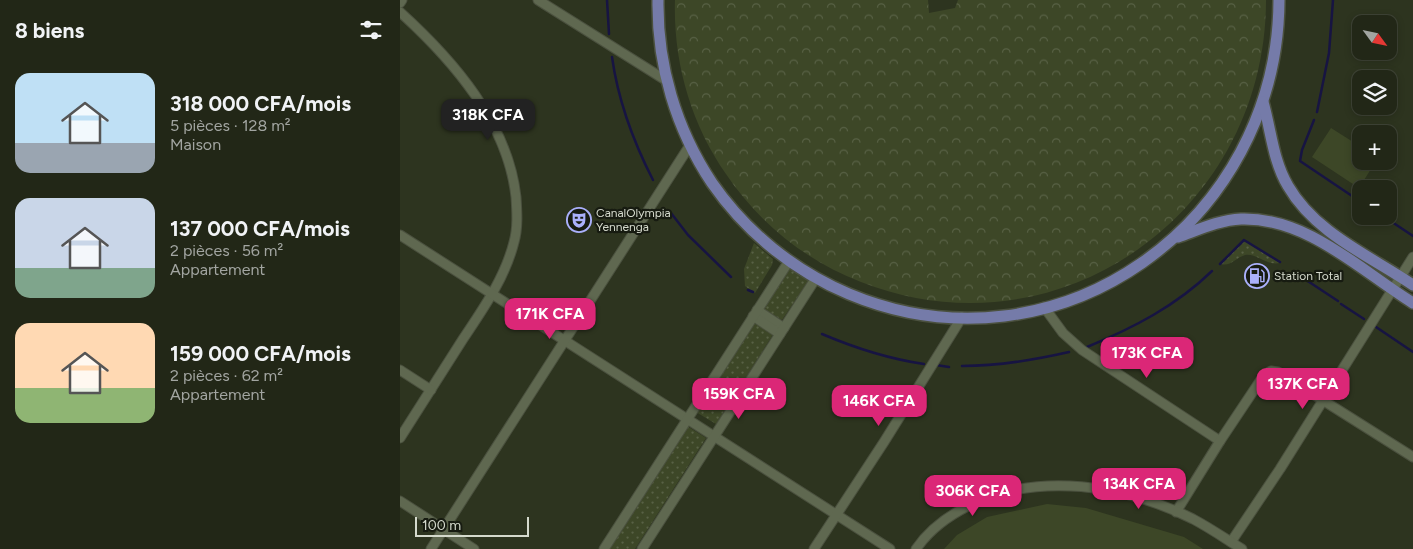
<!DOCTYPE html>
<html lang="fr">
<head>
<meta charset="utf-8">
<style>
	body { margin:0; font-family:Figtree,sans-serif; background:#2e3324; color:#f1f3f6; height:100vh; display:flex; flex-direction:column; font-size:19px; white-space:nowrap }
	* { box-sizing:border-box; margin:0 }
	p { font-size:16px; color:#a2a5a1 }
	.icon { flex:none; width:28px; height:28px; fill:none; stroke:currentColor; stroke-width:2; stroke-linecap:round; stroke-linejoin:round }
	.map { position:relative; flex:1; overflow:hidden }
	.panel { display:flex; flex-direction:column; background:#222717; width:400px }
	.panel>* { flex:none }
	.needle { width:32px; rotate:123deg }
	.tools { position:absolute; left:952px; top:15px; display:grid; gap:10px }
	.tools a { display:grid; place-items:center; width:45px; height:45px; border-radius:10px; background:#222717; box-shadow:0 2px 8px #0003,0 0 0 1px #3f4436; font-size:25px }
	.scale { position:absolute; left:15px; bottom:12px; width:114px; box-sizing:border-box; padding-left:5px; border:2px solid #d5dacd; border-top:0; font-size:14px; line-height:18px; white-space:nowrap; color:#d5dacd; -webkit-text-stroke:4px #171b11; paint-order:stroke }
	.price { position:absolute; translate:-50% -42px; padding:0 11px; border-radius:10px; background:#db2777; color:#fff; font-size:16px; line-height:32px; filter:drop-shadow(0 1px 2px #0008) }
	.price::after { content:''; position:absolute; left:50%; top:30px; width:15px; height:11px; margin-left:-8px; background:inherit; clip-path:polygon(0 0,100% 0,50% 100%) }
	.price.on { background:#222; color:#fff }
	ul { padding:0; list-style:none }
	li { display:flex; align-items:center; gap:15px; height:125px; padding:0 15px }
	li span { display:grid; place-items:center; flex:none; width:140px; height:100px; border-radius:15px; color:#555 }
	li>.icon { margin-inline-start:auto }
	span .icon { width:60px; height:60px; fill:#fffc; stroke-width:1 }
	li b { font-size:21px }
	h2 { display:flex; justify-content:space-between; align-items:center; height:60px; padding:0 15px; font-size:21px }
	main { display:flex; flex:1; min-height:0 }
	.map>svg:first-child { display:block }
	.grass { fill:url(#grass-dots) }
	.forest { fill:url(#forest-crowns) }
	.pitch { fill:#3d4727 }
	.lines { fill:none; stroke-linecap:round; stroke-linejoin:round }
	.stream { stroke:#171442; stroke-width:2.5 }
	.minor-casing { stroke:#4b513f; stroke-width:11 }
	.major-casing { stroke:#4b513f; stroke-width:14 }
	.minor { stroke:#5f6850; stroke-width:9 }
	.major { stroke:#757ba9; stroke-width:11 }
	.labels { text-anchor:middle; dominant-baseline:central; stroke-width:4.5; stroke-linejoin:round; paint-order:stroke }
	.poi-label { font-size:12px; fill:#d5dacd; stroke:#171b11; text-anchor:start }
</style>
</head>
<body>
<main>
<section class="panel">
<h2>8 biens<svg class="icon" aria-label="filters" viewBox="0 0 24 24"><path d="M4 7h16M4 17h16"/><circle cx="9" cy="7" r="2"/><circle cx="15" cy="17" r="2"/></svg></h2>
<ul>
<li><span style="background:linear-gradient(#bfe0f5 70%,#9aa5b1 0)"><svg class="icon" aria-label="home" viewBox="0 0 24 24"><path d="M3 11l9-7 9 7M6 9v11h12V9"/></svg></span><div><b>318 000 CFA/mois</b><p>5 pièces · 128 m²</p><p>Maison</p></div></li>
<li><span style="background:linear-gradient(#c9d6e8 70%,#7fa58c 0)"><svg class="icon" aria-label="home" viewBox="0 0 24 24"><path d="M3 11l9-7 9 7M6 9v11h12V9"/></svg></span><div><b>137 000 CFA/mois</b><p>2 pièces · 56 m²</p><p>Appartement</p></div></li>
<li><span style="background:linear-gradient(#ffd9b3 65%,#8fb573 0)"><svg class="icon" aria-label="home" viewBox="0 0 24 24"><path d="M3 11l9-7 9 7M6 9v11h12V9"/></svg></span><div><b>159 000 CFA/mois</b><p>2 pièces · 62 m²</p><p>Appartement</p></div></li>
</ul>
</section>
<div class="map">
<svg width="1013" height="549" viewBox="0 0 1013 549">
	<defs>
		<pattern id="grass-dots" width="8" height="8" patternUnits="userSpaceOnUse" patternTransform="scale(1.25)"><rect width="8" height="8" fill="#3d4727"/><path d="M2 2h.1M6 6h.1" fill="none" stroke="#586145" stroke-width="1.8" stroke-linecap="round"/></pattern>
		<pattern id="forest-crowns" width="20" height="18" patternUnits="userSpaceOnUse" patternTransform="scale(1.25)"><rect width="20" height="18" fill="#3d4727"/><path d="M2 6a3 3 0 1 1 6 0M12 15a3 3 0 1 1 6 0" fill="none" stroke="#586145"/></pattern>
	</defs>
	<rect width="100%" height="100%" fill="#2d341f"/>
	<g class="grass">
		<path d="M845 241 880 263C866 266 857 253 845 255 835 258 831 267 820 264Z"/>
		<polygon points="354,243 373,259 372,265 355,293 345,286 344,269"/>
		<polygon points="388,267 409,280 382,320 361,308"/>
		<polygon points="354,321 374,333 316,424 296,412"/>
		<polygon points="287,426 306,438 235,549 208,549"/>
	</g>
	<path class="forest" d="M275 0H528L529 13 555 8 558 0H866C866 211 660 360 461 282 406 261 359 223 326 174 291 124 273 62 275 0Z"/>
	<g class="pitch">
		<polygon points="931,128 961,147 961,161 976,161 959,188 912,157"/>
		<polygon points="647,504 686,508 784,537 803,549 544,549 557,535 587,517"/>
	</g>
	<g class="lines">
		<g class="stream">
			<polyline points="207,0 209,34"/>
			<path d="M212 57C218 100 233 141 253 180"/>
			<polyline points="917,112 929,53 933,0"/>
			<polyline points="914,120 902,150 900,161 961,202"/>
			<polyline points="271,213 288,235 331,277"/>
			<polyline points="983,216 1013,236"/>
			<polyline points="820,264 844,240 880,262"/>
			<polyline points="894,272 938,301"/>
			<polyline points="348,290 353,292"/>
			<polyline points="941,304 964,319"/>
			<polyline points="976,327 1013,352"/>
			<path d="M422 334C455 348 489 359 524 364"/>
			<path d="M687 347C733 328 776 306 812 271"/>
			<polyline points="536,365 549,367"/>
			<path d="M562 366C599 366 634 360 669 352"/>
		</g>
		<defs>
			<g id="minor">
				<polyline points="138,0 267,81"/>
				<polyline points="0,3 2,0"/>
				<path d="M0 12C53 60 108 123 116 197 117 212 118 228 114 242 105 278 83 309 63 339 42 372 21 405 0 438"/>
				<polyline points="0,235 490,549"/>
				<polyline points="644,307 663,333 682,350 820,441"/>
				<polyline points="357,310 384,328"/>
				<polyline points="353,316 380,334"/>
				<polyline points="0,370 31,390"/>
				<polyline points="0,501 74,549"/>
				<polyline points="776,512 820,441 864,375 871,371 878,372 1013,457"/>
				<polyline points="831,542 880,469 1013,257"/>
				<polyline points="31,549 290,145"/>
				<polyline points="204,549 389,261"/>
				<polyline points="242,549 416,278"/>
				<polyline points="414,549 484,442 562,317"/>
				<path d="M516 549C529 530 548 516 568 506 638 471 725 485 793 519 810 528 826 539 842 549"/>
			</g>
			<g id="major">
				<path d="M258 0C257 65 276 129 312 183 346 232 394 271 449 294 658 381 878 222 879 0"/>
				<path d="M863 102C871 130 873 161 888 186 915 233 970 256 1013 285"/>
				<path d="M778 237C798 230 819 220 841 219 907 217 960 270 1013 303"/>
			</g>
		</defs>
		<use href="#minor" class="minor-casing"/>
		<use href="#major" class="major-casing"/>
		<use href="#minor" class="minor"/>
		<use href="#major" class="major"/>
	</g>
	<defs>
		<symbol id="theatre-ring" viewBox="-11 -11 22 22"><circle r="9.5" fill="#171b11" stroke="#aab0fb" stroke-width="1.5"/><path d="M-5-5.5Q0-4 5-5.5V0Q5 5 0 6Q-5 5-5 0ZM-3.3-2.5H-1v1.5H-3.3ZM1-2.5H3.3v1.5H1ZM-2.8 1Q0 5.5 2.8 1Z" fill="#aab0fb"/></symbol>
		<symbol id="fuel-ring" viewBox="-11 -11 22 22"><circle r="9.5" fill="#171b11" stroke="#aab0fb" stroke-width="1.5"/><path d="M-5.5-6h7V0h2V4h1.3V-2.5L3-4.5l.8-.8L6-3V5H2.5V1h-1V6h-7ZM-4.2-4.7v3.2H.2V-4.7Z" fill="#aab0fb"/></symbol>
	</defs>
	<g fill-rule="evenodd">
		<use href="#theatre-ring" x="165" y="206" width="28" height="28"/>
		<use href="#fuel-ring" x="843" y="262" width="28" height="28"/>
	</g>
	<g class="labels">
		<g class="poi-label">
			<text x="196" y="213">CanalOlympia<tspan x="196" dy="14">Yennenga</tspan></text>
			<text x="874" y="276">Station Total</text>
		</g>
	</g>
</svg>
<div class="tools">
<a><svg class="needle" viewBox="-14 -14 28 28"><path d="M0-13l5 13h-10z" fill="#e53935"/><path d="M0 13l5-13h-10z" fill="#a2a5a1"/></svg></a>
<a><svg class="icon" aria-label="layers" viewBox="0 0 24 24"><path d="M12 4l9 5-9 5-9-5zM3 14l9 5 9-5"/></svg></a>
<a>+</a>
<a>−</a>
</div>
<div class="scale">100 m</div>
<b class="price on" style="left:88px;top:141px">318K CFA</b>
<b class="price" style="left:150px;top:340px">171K CFA</b>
<b class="price" style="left:747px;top:379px">173K CFA</b>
<b class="price" style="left:903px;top:410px">137K CFA</b>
<b class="price" style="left:339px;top:420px">159K CFA</b>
<b class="price" style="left:479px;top:427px">146K CFA</b>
<b class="price" style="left:739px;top:510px">134K CFA</b>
<b class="price" style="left:573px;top:517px">306K CFA</b>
</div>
</main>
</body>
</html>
